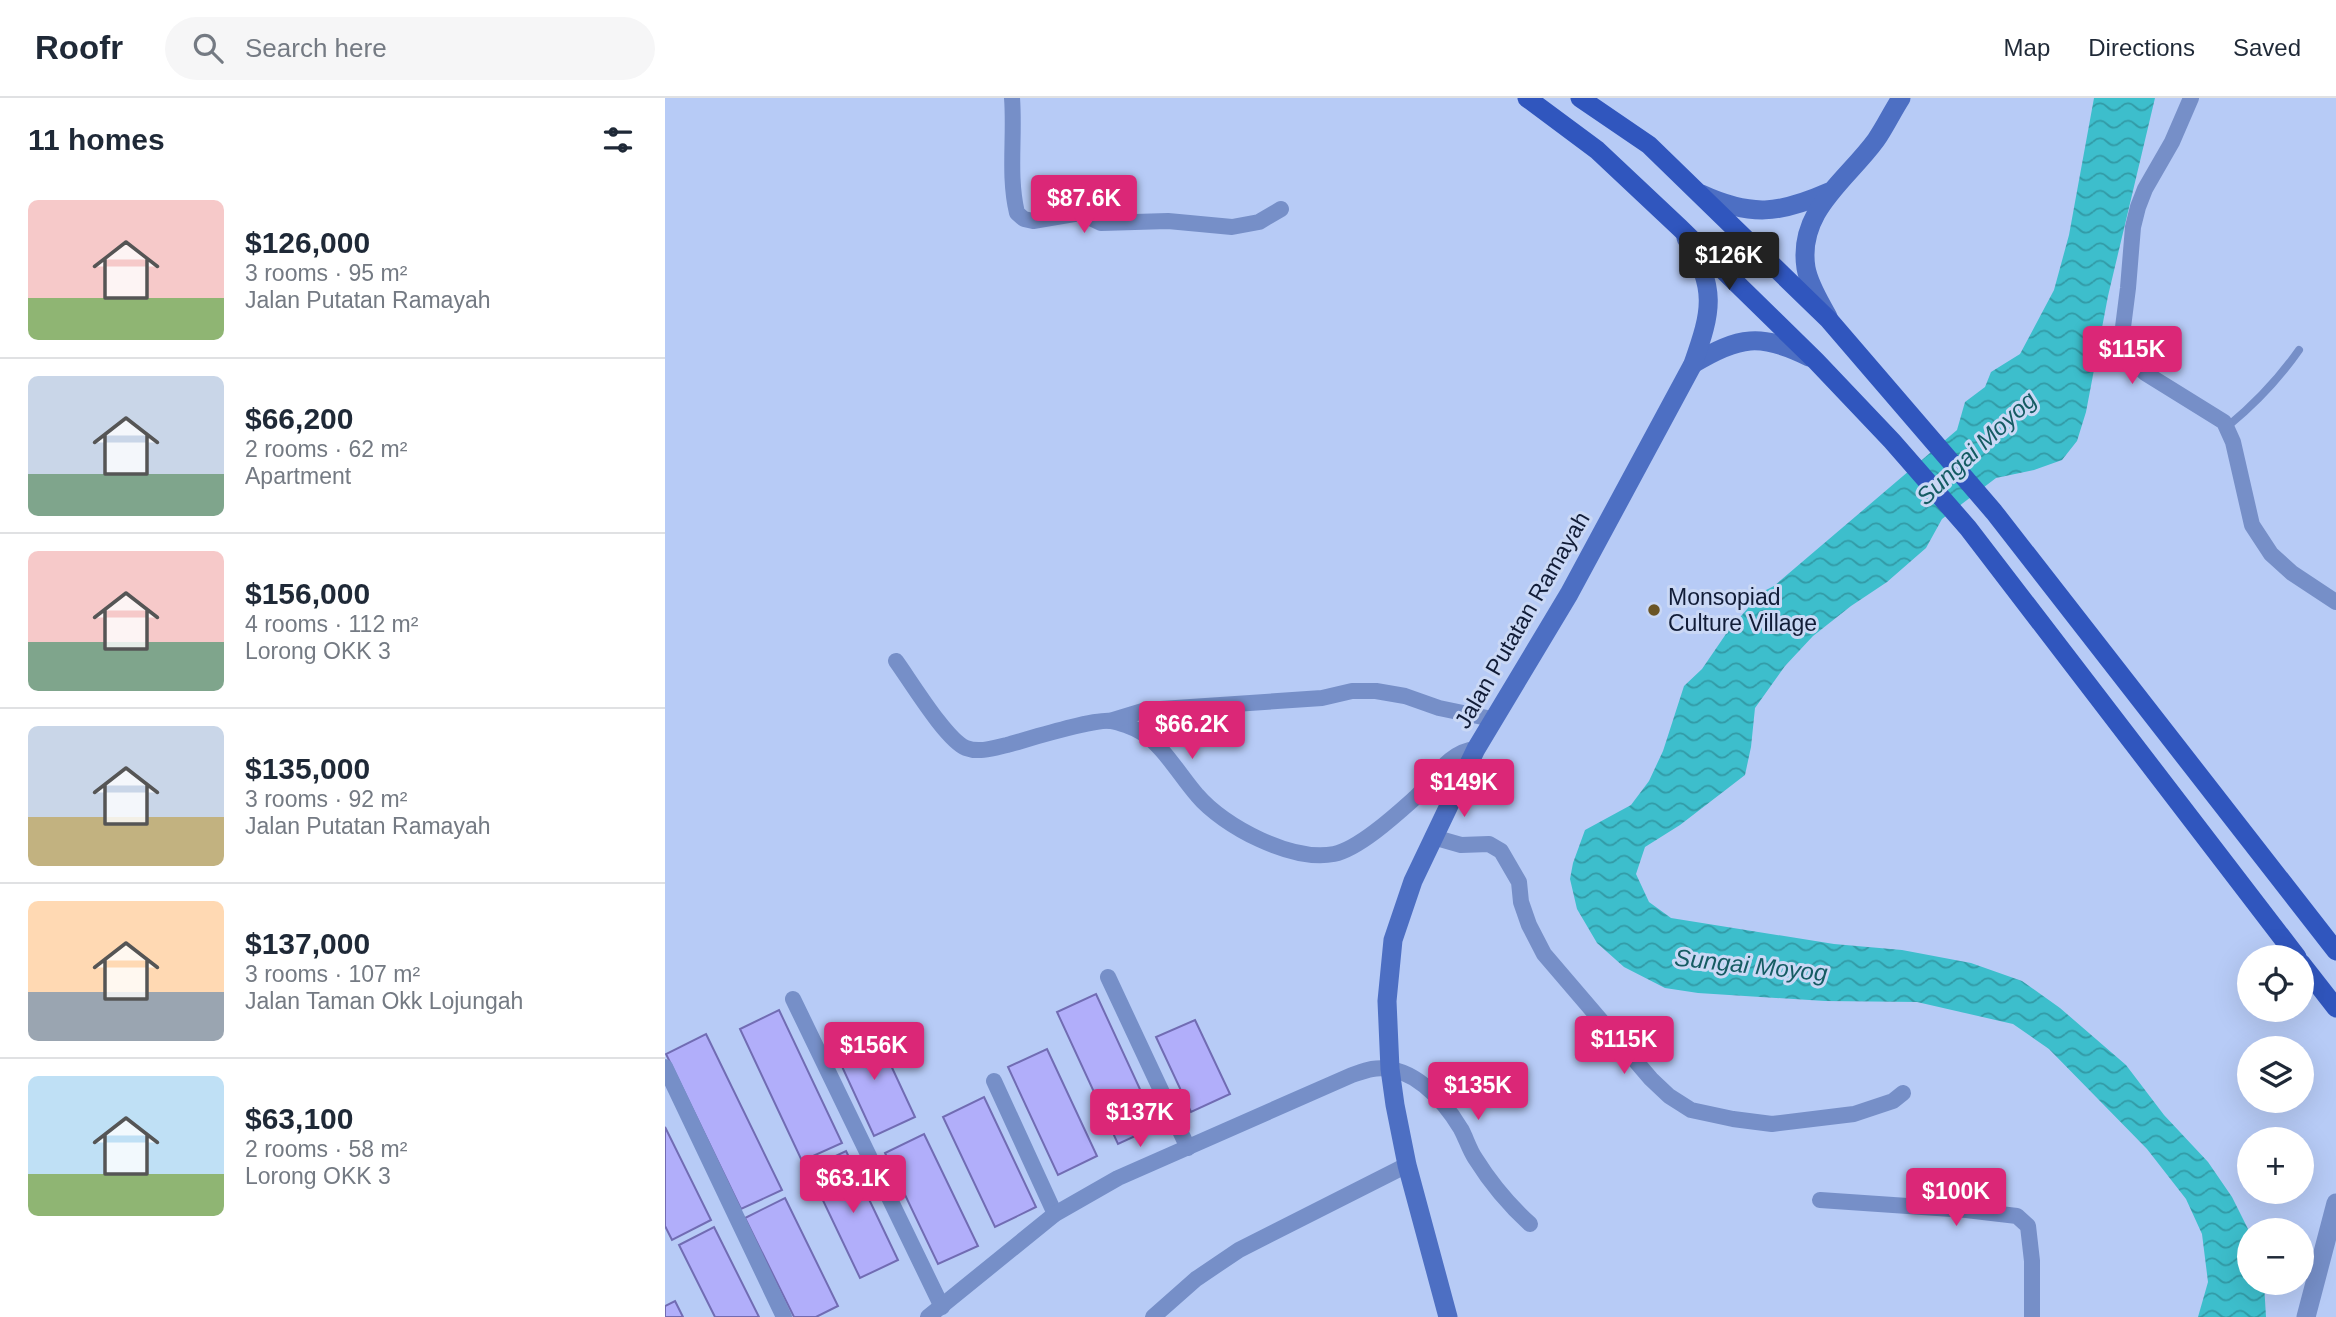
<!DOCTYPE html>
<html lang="en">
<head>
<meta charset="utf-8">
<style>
	body { margin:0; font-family:Helvetica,sans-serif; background:#f6f6f7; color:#1f2937; height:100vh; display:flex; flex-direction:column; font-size:26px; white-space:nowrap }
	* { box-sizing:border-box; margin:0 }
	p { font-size:23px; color:#747a83 }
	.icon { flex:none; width:38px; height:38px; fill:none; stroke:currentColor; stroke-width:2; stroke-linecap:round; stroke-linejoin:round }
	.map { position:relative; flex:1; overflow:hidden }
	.sheet { display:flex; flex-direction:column; background:#fff; width:665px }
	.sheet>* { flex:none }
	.fabs { position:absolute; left:1572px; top:847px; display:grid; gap:14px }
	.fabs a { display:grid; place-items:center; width:77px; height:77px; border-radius:50%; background:#fff; box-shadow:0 7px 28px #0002; font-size:35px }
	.price { position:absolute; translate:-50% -60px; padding:0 16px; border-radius:7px; background:#db2777; color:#fff; font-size:23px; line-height:46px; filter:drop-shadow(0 2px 4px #0008) }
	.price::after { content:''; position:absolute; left:50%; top:42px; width:21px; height:16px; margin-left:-10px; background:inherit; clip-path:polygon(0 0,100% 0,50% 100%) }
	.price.current { background:#222; color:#fff }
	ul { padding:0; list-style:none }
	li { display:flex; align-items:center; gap:21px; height:175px; padding:0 28px }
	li+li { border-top:2px solid #e0e1e3 }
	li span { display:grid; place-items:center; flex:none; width:196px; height:140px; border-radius:10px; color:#555 }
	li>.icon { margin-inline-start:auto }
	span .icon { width:84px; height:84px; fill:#fffc; stroke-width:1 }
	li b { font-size:30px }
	h2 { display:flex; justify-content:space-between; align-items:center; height:84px; padding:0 28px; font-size:30px }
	header { display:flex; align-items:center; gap:42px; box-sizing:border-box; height:98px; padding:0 35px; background:#fff; border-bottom:2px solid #e0e1e3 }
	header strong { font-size:33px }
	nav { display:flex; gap:38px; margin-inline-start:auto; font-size:24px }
	.search { width:490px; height:63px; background:#f6f6f7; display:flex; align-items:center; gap:18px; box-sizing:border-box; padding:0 24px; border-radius:38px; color:#747a83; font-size:26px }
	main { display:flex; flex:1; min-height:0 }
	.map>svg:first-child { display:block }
	.water { fill:url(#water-waves) }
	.building { fill:#b1aefa; stroke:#716cb3; stroke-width:2 }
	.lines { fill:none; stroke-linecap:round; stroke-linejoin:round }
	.service { stroke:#768fc8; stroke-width:8 }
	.minor { stroke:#768fc8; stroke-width:16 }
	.tertiary { stroke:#768fc8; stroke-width:19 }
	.secondary { stroke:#4d6fc3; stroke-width:19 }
	.primary { stroke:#3056be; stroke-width:19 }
	.poi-dot { fill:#6a5424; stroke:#cad8f5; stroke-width:2.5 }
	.labels { text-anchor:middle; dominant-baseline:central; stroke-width:6; stroke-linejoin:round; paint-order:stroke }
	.poi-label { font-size:23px; fill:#111c37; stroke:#cad8f5; text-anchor:start }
	.street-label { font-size:23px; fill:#111c37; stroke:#cad8f5 }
	.water-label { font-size:24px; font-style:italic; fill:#155c63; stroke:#cad8f5 }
</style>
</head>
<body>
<header>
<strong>Roofr</strong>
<div class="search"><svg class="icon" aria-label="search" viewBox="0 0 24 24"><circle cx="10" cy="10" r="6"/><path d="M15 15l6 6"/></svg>Search here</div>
<nav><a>Map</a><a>Directions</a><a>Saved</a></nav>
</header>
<main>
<section class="sheet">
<h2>11 homes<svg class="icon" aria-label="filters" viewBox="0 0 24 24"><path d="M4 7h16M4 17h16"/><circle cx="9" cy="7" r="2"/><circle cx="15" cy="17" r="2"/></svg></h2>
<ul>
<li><span style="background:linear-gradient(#f6c9c9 70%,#8fb573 0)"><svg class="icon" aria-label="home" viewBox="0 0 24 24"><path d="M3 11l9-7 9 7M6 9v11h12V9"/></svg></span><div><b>$126,000</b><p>3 rooms · 95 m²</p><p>Jalan Putatan Ramayah</p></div></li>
<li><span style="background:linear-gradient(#c9d6e8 70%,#7fa58c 0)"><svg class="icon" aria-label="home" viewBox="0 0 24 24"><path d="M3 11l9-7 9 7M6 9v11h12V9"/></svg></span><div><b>$66,200</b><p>2 rooms · 62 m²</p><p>Apartment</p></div></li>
<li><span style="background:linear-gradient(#f6c9c9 65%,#7fa58c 0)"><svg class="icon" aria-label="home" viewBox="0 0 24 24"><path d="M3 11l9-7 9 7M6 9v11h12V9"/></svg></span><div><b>$156,000</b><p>4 rooms · 112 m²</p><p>Lorong OKK 3</p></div></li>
<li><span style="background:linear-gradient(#c9d6e8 65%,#c2b280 0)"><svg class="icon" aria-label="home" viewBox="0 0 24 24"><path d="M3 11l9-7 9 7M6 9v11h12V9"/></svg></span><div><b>$135,000</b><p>3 rooms · 92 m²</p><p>Jalan Putatan Ramayah</p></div></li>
<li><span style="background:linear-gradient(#ffd9b3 65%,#9aa5b1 0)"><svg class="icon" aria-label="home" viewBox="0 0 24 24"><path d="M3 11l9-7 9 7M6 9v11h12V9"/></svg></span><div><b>$137,000</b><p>3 rooms · 107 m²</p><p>Jalan Taman Okk Lojungah</p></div></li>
<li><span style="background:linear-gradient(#bfe0f5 70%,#8fb573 0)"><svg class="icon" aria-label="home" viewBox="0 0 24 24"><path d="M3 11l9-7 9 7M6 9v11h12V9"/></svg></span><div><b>$63,100</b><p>2 rooms · 58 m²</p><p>Lorong OKK 3</p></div></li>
</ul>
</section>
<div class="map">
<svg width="1671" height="1219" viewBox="0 0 1671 1219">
	<defs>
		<pattern id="water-waves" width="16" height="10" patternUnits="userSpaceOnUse" patternTransform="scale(1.75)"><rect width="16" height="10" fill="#3dbecc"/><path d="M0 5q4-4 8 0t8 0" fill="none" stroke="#329aa6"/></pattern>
	</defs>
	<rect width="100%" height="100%" fill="#b7cbf6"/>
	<polygon class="water" points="1429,0 1490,0 1443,198 1421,314 1412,343 1397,362 1369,372 1331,380 1277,421 1261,450 1222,484 1186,508 1148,538 1120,568 1090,610 1086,649 1080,677 1015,727 980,749 971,776 984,804 1006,820 1169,846 1237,852 1306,865 1357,883 1395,910 1461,967 1499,1017 1543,1064 1567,1099 1584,1133 1584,1185 1599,1185 1601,1219 1533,1219 1543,1184 1537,1136 1521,1101 1482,1051 1384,951 1348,926 1252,904 1160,903 1033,895 1000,890 959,869 932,845 912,811 905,781 908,765 920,732 966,707 984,683 998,653 1019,588 1037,571 1063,533 1097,494 1109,488 1292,332 1300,304 1320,289 1326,274 1355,256 1389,192 1404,137"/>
	<g class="building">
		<polygon points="431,896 492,1028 453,1046 392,914"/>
		<polygon points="114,912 177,1045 137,1063 75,931"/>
		<polygon points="530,922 565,996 526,1014 491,939"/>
		<polygon points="209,931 250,1019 209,1038 168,949"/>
		<polygon points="41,936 117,1092 76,1111 1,956"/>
		<polygon points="382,951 432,1058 393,1077 343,969"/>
		<polygon points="319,999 371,1109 330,1129 278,1019"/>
		<polygon points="0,1029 46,1122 7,1142 0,1128"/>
		<polygon points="259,1036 313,1148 273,1166 220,1055"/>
		<polygon points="181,1053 233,1162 195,1180 143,1071"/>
		<polygon points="120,1100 173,1208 151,1219 129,1219 80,1120"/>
		<polygon points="49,1129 94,1219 50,1219 14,1147"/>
		<polygon points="10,1203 18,1219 0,1219 0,1208"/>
	</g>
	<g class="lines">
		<path class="service" d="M1563 328C1591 305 1613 282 1634 252"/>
		<g class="minor">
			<path d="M347 0C350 39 343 77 352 115L359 121 368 123 415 115 436 125 503 123 567 129 594 124 616 111"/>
			<polyline points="1526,0 1507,44 1480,91 1473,109 1468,129 1463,190 1457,237 1459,249 1465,261 1480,275 1559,324 1568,344 1587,427 1606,456 1627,475 1671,504"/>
			<path d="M231 563C245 582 281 642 301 650 314 655 329 650 342 647 364 641 427 621 446 623 454 624 469 630 476 634 497 646 516 679 532 697 559 729 627 764 669 756 694 751 732 716 751 699 769 681 784 653 811 651"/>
			<polyline points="445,623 481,612 657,600 687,593 711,593 740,598 774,610 827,621"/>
			<polyline points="768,739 796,747 824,746 836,753 854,784 856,804 864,827 879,856 986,981 1004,998 1026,1012 1068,1021 1107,1026 1189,1016 1228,1003 1238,995"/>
			<polyline points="443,879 523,1050"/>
			<polyline points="128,901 277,1209"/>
			<polyline points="0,969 119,1219"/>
			<polyline points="329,983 390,1116"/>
			<polyline points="1155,1102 1301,1112 1352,1118 1363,1128 1367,1163 1367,1219"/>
			<path d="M263 1219 390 1116 453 1080 687 977C693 975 701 972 707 971 746 965 778 1001 796 1031 801 1040 804 1051 810 1060 825 1084 844 1107 865 1126"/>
			<polyline points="488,1219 531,1181 574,1152 742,1067"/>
		</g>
		<polyline class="tertiary" points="1641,1219 1671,1105"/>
		<g class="secondary">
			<path d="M1036 96C1086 119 1114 116 1164 94"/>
			<path d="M1163 219C1155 204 1144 187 1141 170 1132 113 1182 82 1211 42 1220 29 1227 14 1236 0"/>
			<path d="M1028 266C1074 238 1096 235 1144 259"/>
			<path d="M783 1219 742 1067 730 1007 725 971 722 903 728 842 748 783 811 651 904 496 1028 266C1047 212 1052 191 1021 140"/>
		</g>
		<g class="primary">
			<polyline points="862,0 932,52 1015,130 1151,263 1227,343 1303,430 1632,859"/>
			<polyline points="915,0 984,47 1164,222 1329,414 1671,853"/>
			<polyline points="1636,865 1671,910"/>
		</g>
	</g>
	<circle class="poi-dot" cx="989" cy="512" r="7"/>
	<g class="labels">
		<g class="poi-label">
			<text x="1003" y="499">Monsopiad<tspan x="1003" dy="26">Culture Village</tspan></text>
		</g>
		<g class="street-label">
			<text transform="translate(857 522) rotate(-60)">Jalan Putatan Ramayah</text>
		</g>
		<g class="water-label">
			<text transform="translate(1311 350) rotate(-43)">Sungai Moyog</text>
			<text transform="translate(1086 867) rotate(6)">Sungai Moyog</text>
		</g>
	</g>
</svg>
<div class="fabs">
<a><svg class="icon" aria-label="locate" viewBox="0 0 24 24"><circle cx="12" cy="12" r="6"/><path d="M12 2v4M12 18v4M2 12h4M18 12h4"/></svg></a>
<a><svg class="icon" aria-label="layers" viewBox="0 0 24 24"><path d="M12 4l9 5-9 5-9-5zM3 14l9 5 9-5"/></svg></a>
<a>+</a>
<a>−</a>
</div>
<b class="price" style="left:419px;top:137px">$87.6K</b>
<b class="price current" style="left:1064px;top:194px">$126K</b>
<b class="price" style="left:1467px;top:288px">$115K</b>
<b class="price" style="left:527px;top:663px">$66.2K</b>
<b class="price" style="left:799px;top:721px">$149K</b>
<b class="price" style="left:959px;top:978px">$115K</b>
<b class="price" style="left:209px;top:984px">$156K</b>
<b class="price" style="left:813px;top:1024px">$135K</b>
<b class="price" style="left:475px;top:1051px">$137K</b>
<b class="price" style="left:188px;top:1117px">$63.1K</b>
<b class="price" style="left:1291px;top:1130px">$100K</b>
</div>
</main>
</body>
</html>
